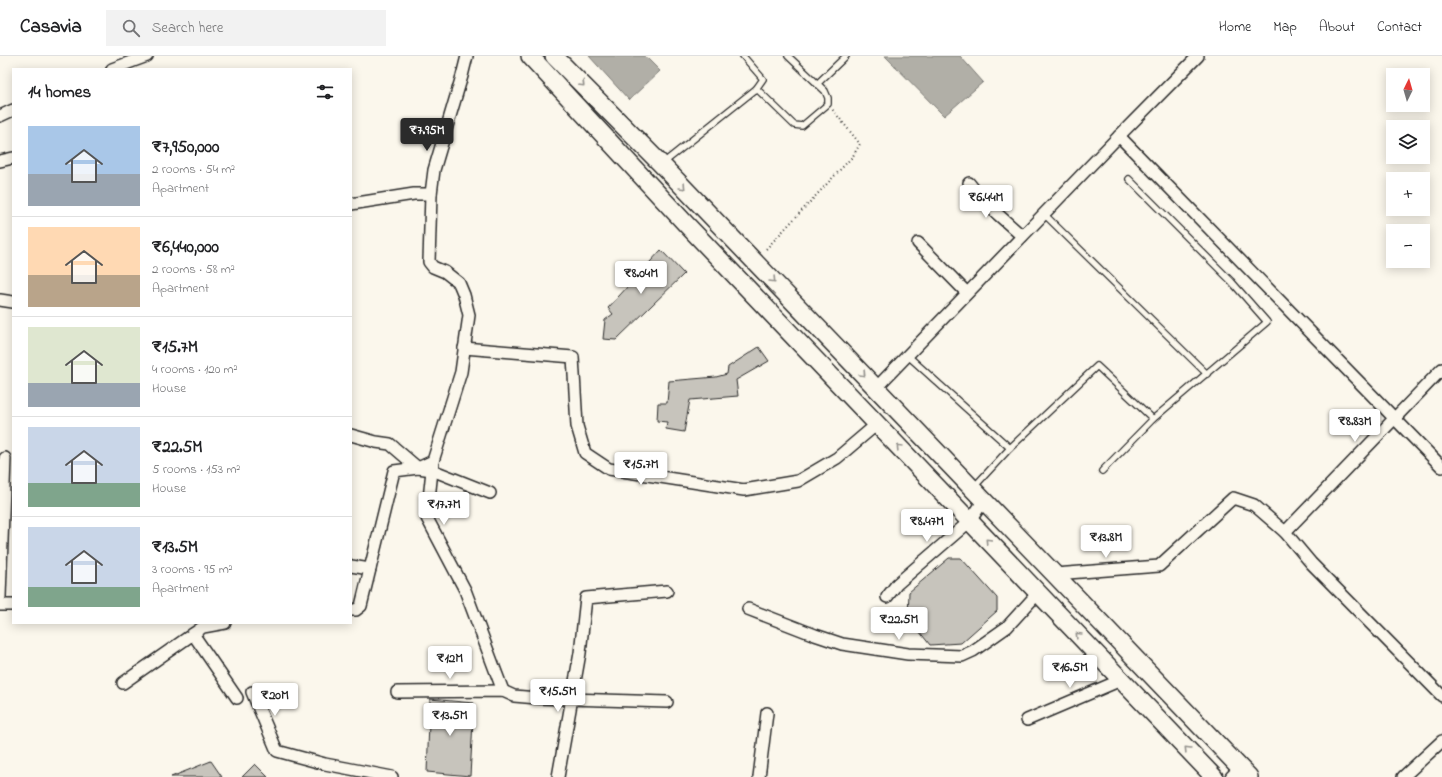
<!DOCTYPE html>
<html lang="en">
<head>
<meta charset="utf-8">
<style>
	body { margin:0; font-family:"Indie Flower",sans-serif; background:#f2f2f2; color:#202124; height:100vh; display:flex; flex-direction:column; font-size:15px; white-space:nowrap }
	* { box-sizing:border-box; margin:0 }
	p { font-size:13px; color:#757577 }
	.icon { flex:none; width:22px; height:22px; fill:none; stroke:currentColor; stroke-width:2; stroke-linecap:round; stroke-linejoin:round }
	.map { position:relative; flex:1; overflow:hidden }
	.sheet { position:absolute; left:12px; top:12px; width:340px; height:556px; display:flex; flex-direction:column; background:#fff; border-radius:0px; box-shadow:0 2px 10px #0003 }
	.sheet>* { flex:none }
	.needle { width:26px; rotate:5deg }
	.tools { position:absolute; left:1386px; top:12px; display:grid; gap:8px }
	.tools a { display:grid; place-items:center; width:44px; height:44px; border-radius:0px; background:#fff; box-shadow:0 2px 10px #0003; font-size:20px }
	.price { position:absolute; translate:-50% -34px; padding:0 9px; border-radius:4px; background:#fff; color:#222; font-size:13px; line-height:26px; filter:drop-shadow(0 1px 2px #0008) }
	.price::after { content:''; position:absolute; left:50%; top:24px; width:12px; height:9px; margin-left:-6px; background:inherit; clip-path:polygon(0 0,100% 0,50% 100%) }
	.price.selected { background:#2b2b2b; color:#fff }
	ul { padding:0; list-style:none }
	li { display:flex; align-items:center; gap:12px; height:100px; padding:0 16px }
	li+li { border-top:1px solid #e0e0e0 }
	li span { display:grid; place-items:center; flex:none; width:112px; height:80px; border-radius:0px; color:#555 }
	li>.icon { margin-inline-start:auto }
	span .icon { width:48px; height:48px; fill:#fffc; stroke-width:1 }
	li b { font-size:17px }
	h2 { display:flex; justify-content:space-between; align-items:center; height:48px; padding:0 16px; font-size:17px }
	header { display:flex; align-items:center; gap:24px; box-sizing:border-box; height:56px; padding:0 20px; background:#fff; border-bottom:1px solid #e0e0e0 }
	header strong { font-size:19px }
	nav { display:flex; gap:22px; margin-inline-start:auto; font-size:14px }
	.search { width:280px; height:36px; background:#f2f2f2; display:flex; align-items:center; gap:10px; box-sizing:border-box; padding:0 14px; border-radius:0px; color:#757577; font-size:15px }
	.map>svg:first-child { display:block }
	.water { fill:#b1afa7; stroke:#7b7a75 }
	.building { fill:#c7c4bc; stroke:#2b2b2b }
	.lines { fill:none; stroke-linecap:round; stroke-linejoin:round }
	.lane-casing { stroke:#2b2b2b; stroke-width:8 }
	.street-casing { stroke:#2b2b2b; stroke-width:14 }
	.primary-casing { stroke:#2b2b2b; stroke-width:20 }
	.path { stroke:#2b2b2b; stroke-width:2; stroke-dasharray:1 3; stroke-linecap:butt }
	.lane { stroke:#fbf7ec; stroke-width:5.5 }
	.street { stroke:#fbf7ec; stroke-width:11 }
	.primary { stroke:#fbf7ec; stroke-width:17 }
	.oneway { stroke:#93918c }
</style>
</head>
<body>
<header>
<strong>Casavia</strong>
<div class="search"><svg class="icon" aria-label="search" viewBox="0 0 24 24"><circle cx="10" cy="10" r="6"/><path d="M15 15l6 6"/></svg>Search here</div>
<nav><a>Home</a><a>Map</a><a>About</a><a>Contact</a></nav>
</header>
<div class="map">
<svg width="1442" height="721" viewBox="0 0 1442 721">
	<rect width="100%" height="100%" fill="#fbf7ec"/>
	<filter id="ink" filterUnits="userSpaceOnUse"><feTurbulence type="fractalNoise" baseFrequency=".025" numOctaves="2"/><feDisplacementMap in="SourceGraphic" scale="8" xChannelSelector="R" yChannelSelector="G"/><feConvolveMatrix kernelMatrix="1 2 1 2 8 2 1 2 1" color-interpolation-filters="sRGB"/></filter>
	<g filter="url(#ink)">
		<g class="water">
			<polygon points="589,0 645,0 660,15 629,44"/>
			<polygon points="885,0 960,0 983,26 944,60"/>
		</g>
		<g class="building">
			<polygon points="661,194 684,218 616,284 603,283 605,264 613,258 608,252"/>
			<polygon points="759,291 769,305 736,324 738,340 690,344 684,376 666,373 667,366 657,365 658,347 667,347 669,325 716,321 727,318 728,311"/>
			<polygon points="949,502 961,502 997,542 997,555 961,587 930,589 908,561 909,536"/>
			<polygon points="430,643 474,647 470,720 427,716"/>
			<polygon points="211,705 222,721 171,721"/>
			<polygon points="255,708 268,721 242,721"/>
		</g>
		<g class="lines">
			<defs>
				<g id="lane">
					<polyline points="743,0 763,23 756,33"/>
					<polyline points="817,28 846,0"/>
					<polyline points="662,108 756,33 758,34 794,69 802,70 828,48 828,42 825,35 788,0"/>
					<polyline points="1044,158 1207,318"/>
					<polyline points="907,299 1010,392 974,431"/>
					<polyline points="1010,392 1097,310 1153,363 1267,266 1231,225 1129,123"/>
					<polyline points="1102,415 1153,363"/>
				</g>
				<g id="street">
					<polyline points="112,13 147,0"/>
					<polyline points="0,60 13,54"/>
					<polyline points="1119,80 1442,411"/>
					<polyline points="0,105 13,102"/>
					<polyline points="969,127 984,146 1022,180"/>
					<polyline points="351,148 414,138 431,138 434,114 462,20 467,0"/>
					<polyline points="918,187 967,237"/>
					<polyline points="0,244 13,246"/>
					<polyline points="464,292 573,301 577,370 585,397 609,413 744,434 798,425 837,402 877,368"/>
					<polyline points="876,332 1119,80 1198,0"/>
					<polyline points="351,379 376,386 390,388 418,412 432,414 490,437"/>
					<polyline points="433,405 427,462 465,534 503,635"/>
					<polyline points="1285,476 1442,313"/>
					<polyline points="351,510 370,513"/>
					<polyline points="1055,518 1159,510 1233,442 1254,449 1285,476 1311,507 1442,640"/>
					<polyline points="0,541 5,402"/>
					<polyline points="887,541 897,528 970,465 984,444"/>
					<polyline points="0,549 13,549"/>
					<polyline points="748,553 815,579 842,588 908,598 962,600 973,595 1007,571 1038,537"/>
					<polyline points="351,554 356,554 361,550 394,415 418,412 433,405 461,316 469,259 464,239 459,227 445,216 433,211 429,206 431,138"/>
					<polyline points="193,578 237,642"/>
					<polyline points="123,627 203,571 225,567"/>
					<polyline points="252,636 277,695 325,708 392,721"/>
					<polyline points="397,636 503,635 514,640 537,642 667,646"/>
					<polyline points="1027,664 1121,624"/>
					<polyline points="558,721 580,597 586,542 667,535"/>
					<polyline points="759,721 767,657"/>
					<polyline points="1231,721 1240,712"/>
					<polyline points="1403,721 1442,685"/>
				</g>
				<g id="primary">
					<polyline points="530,0 685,167 1214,721"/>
					<polyline points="554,0 661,108 1249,721"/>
				</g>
			</defs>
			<use href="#lane" class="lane-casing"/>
			<use href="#street" class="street-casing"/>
			<use href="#primary" class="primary-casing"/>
			<polyline class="path" points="766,193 853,100 860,88 832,53"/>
			<use href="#lane" class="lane"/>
			<use href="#street" class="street"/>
			<use href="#primary" class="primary"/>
		</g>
		<defs><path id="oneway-chevron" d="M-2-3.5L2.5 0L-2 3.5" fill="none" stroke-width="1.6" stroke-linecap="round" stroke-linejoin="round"/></defs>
		<g class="oneway">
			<use href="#oneway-chevron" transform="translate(582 28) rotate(45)"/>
			<use href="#oneway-chevron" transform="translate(683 131) rotate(46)"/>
			<use href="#oneway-chevron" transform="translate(773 224) rotate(46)"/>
			<use href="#oneway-chevron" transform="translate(863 318) rotate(46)"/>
			<use href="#oneway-chevron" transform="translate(899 391) rotate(-134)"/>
			<use href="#oneway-chevron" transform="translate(988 485) rotate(-134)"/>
			<use href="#oneway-chevron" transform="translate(1078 579) rotate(-134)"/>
			<use href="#oneway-chevron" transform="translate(1187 693) rotate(-134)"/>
		</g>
	</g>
</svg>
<div class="tools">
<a><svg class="needle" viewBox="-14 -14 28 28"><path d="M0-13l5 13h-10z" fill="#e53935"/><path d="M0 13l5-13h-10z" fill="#757577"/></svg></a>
<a><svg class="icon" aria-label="layers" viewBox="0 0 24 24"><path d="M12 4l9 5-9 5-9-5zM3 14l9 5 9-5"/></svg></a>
<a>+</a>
<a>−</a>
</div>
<b class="price selected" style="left:427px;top:96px">₹7.95M</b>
<b class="price" style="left:986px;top:163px">₹6.44M</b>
<b class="price" style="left:641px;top:239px">₹8.04M</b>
<b class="price" style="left:1355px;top:387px">₹8.83M</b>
<b class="price" style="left:641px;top:430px">₹15.7M</b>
<b class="price" style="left:444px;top:470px">₹17.7M</b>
<b class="price" style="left:927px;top:487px">₹8.47M</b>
<b class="price" style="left:1106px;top:503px">₹13.8M</b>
<b class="price" style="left:899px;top:585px">₹22.5M</b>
<b class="price" style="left:450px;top:624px">₹12M</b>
<b class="price" style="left:1070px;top:633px">₹16.5M</b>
<b class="price" style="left:558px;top:657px">₹15.5M</b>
<b class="price" style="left:275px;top:661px">₹20M</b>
<b class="price" style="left:450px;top:681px">₹13.5M</b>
<section class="sheet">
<h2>14 homes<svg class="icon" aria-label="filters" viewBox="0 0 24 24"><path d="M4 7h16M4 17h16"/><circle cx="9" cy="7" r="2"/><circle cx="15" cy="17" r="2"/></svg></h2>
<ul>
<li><span style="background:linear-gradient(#a9c7e8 60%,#9aa5b1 0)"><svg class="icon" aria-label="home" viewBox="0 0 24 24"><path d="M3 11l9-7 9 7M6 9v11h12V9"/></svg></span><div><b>₹7,950,000</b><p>2 rooms · 54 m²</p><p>Apartment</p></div></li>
<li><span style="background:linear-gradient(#ffd9b3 60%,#b9a48a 0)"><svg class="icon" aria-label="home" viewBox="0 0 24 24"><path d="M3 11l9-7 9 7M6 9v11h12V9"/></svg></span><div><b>₹6,440,000</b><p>2 rooms · 58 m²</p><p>Apartment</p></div></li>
<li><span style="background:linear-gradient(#dfe7d0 70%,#9aa5b1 0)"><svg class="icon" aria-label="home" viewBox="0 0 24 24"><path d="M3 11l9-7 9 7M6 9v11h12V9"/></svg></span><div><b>₹15.7M</b><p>4 rooms · 120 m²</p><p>House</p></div></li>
<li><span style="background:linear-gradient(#c9d6e8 70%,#7fa58c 0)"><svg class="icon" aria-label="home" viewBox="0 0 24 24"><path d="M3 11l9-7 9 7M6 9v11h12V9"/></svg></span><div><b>₹22.5M</b><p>5 rooms · 153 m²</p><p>House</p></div></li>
<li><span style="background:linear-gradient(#c9d6e8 75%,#7fa58c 0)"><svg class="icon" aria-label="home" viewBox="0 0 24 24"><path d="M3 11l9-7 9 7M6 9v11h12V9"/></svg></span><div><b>₹13.5M</b><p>3 rooms · 95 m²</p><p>Apartment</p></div></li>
</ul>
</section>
</div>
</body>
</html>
